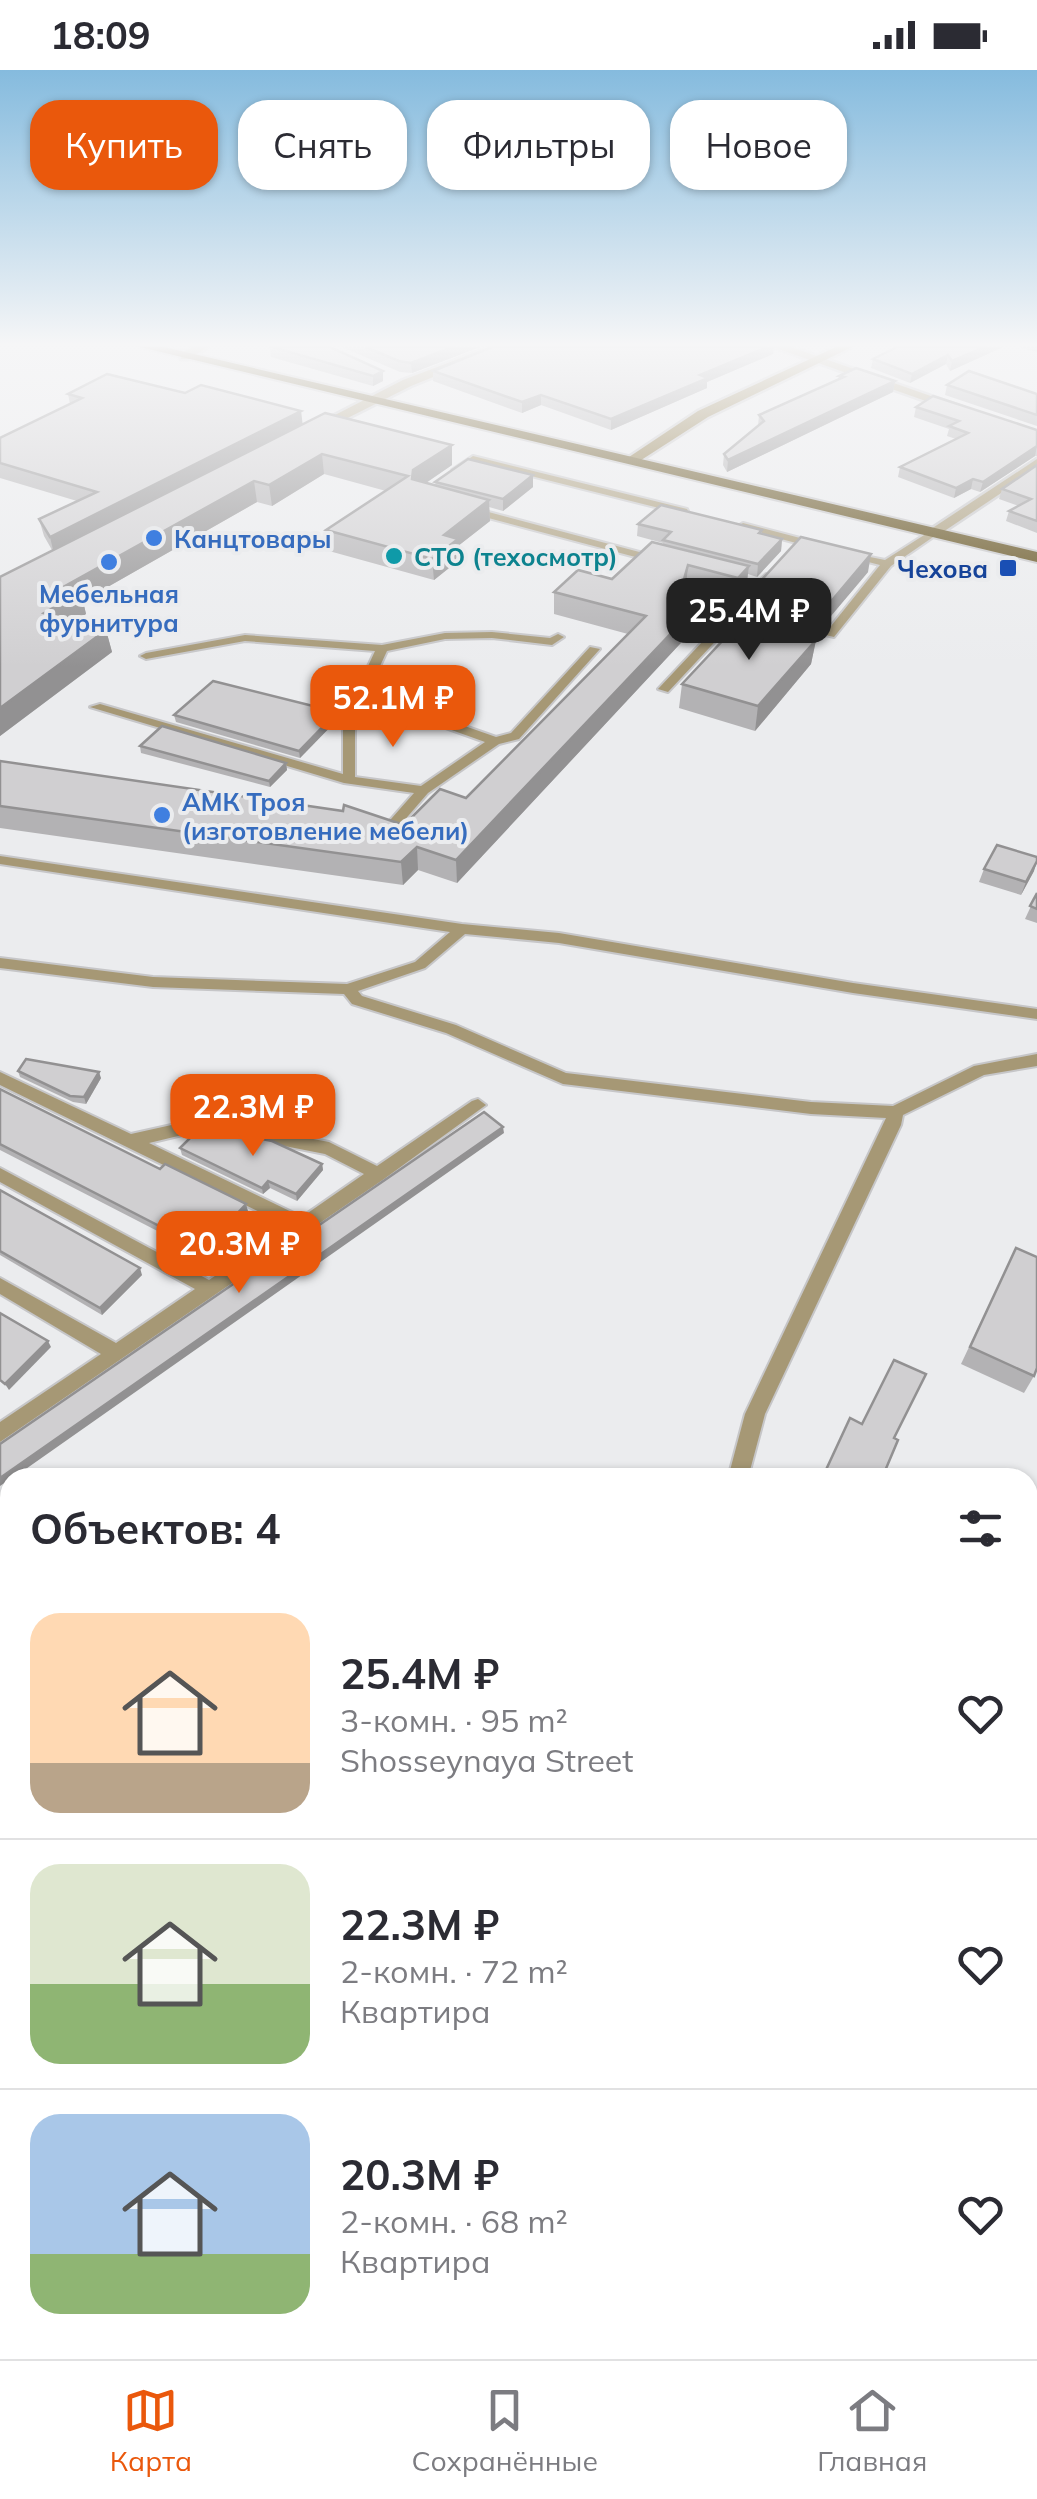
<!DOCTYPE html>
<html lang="ru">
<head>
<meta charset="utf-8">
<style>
	body { margin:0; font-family:Mulish,sans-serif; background:#f7f7f7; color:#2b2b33; height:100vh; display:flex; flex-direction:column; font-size:38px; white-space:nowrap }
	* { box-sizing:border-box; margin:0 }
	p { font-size:32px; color:#7c7c81 }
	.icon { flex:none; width:55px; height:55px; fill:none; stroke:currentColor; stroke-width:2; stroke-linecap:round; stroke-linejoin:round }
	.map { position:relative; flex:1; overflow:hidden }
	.side { position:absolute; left:0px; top:1398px; width:1038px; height:892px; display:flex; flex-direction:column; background:#fff; border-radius:30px 30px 0 0; box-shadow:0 2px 8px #0004 }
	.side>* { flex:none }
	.guide { position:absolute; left:30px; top:30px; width:978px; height:90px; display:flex; gap:20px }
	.price { position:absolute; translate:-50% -85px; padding:0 22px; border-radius:20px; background:#ea580c; color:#fff; font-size:32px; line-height:65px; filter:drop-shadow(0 2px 5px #0008) }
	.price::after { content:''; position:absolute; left:50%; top:60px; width:30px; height:22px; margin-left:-15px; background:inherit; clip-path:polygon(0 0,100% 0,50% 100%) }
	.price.active { background:#222; color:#fff }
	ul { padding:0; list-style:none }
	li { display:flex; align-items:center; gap:30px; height:250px; padding:0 30px }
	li+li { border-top:2px solid #e1e1e2 }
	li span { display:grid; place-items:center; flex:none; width:280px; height:200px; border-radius:30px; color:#555 }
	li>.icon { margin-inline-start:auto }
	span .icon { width:120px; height:120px; fill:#fffc; stroke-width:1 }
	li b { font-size:42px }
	h2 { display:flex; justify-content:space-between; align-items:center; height:120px; padding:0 30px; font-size:42px }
	.pill { padding:0 35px; border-radius:30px; background:#fff; box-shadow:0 2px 8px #0004; font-size:35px; line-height:90px }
	.pill.active { background:#ea580c; color:#fff }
	.status { display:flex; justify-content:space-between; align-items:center; height:70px; padding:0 50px; background:#fff; direction:ltr }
	.status svg { height:28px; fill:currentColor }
	.tabs { display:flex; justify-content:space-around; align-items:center; height:140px; border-top:2px solid #e1e1e2; background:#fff; font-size:28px; color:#7c7c81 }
	.tabs a { display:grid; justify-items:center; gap:5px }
	.tabs .active { color:#ea580c }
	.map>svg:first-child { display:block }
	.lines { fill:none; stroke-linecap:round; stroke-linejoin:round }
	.service-casing { stroke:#c6c6c8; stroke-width:4 }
	.minor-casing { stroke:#c6c6c8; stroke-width:5 }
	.secondary-casing { stroke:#c6c6c8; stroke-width:5 }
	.trunk-casing { stroke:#c6c6c8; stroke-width:4 }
	.service { fill:#a69875; fill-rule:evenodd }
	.minor { fill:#a69875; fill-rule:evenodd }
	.secondary { fill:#846f39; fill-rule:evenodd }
	.trunk { fill:#5b4812; fill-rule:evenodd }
	.wall { fill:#b3b2b4 }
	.shaded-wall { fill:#929192 }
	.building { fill:#d0cfd1; stroke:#929192; stroke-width:2.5 }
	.shop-dot { fill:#3f7fe0; stroke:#ebecee; stroke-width:4 }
	.culture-dot { fill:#0f9aa8; stroke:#ebecee; stroke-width:4 }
	.transit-dot { fill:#1a4fb4; stroke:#ebecee; stroke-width:4 }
	.labels { text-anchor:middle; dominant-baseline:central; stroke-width:8; stroke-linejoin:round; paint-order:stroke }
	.far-shop-label { font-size:25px; font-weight:bold; fill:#366cbe; stroke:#ebecee; text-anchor:start }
	.far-culture-label { font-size:25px; font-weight:bold; fill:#0d838f; stroke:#ebecee; text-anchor:start }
	.far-transit-label { font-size:25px; font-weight:bold; fill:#164399; stroke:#ebecee; text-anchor:end }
</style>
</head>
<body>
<div class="status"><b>18:09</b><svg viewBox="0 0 49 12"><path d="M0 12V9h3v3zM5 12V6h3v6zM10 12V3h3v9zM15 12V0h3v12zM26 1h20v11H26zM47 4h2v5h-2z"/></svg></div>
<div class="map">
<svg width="1037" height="2289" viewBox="0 0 1037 2289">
	<rect width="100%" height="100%" fill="#ebecee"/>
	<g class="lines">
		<defs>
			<g id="service">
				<polygon points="473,386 687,439 688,441 683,444 475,392 458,404 452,404 452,400"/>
				<polygon points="466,436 662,488 663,490 658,493 462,441 461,439"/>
				<polygon points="743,453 823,474 824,476 819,479 739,458 738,456"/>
				<polygon points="932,460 936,461 936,465 891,496 834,567 740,545 668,622 658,619 766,504 775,506 745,539 827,561 880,495 845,486 845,482 885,490"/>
				<path d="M492 562 550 568 558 564 564 567 552 575 492 568 445 569 387 581 368 622 496 667 511 663 590 577 600 579 519 669 499 674 428 723 396 760 391 761 384 757 414 723 344 713 90 637 100 634 343 704V650L375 581 245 571 146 589 140 586 146 583 245 565 382 575 445 563ZM365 629 485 672 421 716 355 707V650Z"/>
				<polygon points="0,786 462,854 559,863 853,913 1037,939 1037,949 853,923 559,873 465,864 425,898 358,921 362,926 456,955 566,1003 811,1032 893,1036 974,996 1037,984 1037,996 984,1005 903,1045 901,1055 765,1344 748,1408 728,1408 745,1344 886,1048 811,1044 563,1014 446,963 352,934 344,924 153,917 0,898 0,888 153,907 347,914 415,892 450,862 0,794"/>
				<path d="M0 1002 131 1064 203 1048 329 1072 377 1096 472 1031 478 1029 486 1035 384 1109 0 1372V1352L101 1284 0 1224V1208L116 1273 195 1219 0 1112V1098L209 1210 288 1156 0 1015ZM203 1060 325 1084 364 1104 302 1147 149 1073Z"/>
				<polygon points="0,1806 10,1810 10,1837 0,1833"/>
			</g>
			<g id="minor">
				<polygon points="193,277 208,277 189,289 181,289 181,283"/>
				<polygon points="490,277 507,277 411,316 314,365 302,362 403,310"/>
				<polygon points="773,277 791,277 965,338 954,341"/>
				<polygon points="1037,389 1037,399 937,466 925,463"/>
			</g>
			<polygon id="secondary" points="836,277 852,277 708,347 635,394 623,391 698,341"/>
			<polygon id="trunk" points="140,277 164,277 1037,482 1037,492"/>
		</defs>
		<use href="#service" class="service-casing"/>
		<use href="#minor" class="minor-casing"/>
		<use href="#secondary" class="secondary-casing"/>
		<use href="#trunk" class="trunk-casing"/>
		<use href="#service" class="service"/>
		<use href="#minor" class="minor"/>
		<use href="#secondary" class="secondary"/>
		<use href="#trunk" class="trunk"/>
	</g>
	<g class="wall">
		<polygon points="268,277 330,277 383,311 373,316 271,287 270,278"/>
		<polygon points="342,277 480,277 412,303 400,302"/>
		<polygon points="774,277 773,284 707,312 707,318 611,360 541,335 522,343 433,311 433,301"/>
		<polygon points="897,277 1003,277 950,301 946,294 910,313 871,298 873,289"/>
		<polygon points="1018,277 1037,277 1037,282"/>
		<polygon points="839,306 895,311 893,322 727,402 723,395 724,384 758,356 759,345 838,310"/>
		<polygon points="947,315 1037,324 1037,356 945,325"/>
		<polygon points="185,323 301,341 302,355 452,375 452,395 426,413 436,416 435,412 533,405 533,417 503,441 489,437 490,451 458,476 459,490 434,510 329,481 326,460 386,421 324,404 272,436 257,432 83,531 86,544 74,551 106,560 112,582 0,666 0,507 52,480 44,466 39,449 77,431 0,408 0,368 70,334 68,324"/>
		<polygon points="916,337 1037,360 1037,386 1035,386 980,422 971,419 954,428 898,407 900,397 956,369 947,366 949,359 914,347"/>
		<polygon points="1037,395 1037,463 1006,451 1009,441 1019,436 999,429 1002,419"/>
		<polygon points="638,454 762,460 762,464 782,469 781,481 757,507 748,504 746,518 735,530 686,517 681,535 694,539 692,561 457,813 418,800 403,815 0,758 0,691 404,755 466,728 628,564 554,544 554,522 612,509 663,474 663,473 637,466"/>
		<polygon points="868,502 825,553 753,534 756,516"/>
		<polygon points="816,570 811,594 755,661 679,638 682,614"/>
		<polygon points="174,645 338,649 300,688 176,652"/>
		<polygon points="140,676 286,693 287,700 270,717 141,683"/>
		<polygon points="984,799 1034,801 1021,825 979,812"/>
		<polygon points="1037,823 1037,853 1025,849"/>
		<polygon points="18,1001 101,1008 86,1034 73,1032 20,1007"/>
		<polygon points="0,1019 160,1099 248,1141 206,1186 0,1080"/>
		<polygon points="180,1078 322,1094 323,1100 297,1131 270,1118 263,1124 182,1085"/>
		<polygon points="0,1120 142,1205 102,1245 0,1185"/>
		<polygon points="1016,1178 1034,1306 1024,1323 961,1294"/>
		<polygon points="1037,1489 1037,1565 1028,1560 1028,1505"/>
	</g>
	<g class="shaded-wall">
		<polygon points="453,277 480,277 412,303 411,293"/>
		<polygon points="767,277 774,277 773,284 707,312 707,318 611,360 611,349 700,305"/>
		<polygon points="985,277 1003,277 950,301 952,291"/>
		<polygon points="948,285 946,294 910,313 912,304"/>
		<polygon points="383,301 383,311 373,316 373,306"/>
		<polygon points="895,311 893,322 727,402 728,390"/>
		<polygon points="541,325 541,335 522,343 522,332"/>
		<polygon points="301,341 303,357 54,484 50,467"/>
		<polygon points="452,375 452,395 414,421 412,409 413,400"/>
		<polygon points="1037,376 1035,386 980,422 983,412"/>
		<polygon points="322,384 324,404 272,436 269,415"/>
		<polygon points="533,405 533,417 503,441 503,429"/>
		<polygon points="973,409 971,419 954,428 956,418"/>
		<polygon points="254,411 257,432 83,531 86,544 50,565 44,543 65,516"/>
		<polygon points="489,430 490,451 458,476 459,490 434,510 432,489 444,465"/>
		<polygon points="782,469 781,481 757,507 758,494"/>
		<polygon points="871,484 868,502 825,553 828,535"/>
		<polygon points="688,495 686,517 675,556 677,534"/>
		<polygon points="749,496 746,518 735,530 738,508"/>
		<polygon points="694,539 692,561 457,813 456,790"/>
		<polygon points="106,560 112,582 0,666 0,638"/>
		<polygon points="816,570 811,594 755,661 758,636"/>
		<polygon points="337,642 338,649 300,688 299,681"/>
		<polygon points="286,693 287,700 270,717 269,711"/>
		<polygon points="417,777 418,800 403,815 401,792"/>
		<polygon points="1037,791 1034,801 1021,825 1026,812"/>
		<polygon points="99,1002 101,1008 86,1034 84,1027"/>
		<polygon points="503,1057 504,1063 13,1408 10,1408 10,1409 0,1416 0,1408"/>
		<polygon points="322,1094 323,1100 297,1131 296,1124"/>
		<polygon points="268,1111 270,1118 263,1124 262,1118"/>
		<polygon points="246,1134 248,1141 206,1186 204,1179"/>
		<polygon points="140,1198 142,1205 102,1245 100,1238"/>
		<polygon points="48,1271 51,1277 9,1320 5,1314"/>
	</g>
	<g class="building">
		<polygon points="272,277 330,277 383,301 373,306"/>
		<polygon points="365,277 453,277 411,293 399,291"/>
		<polygon points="492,277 767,277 700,305 708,308 611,349 541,325 522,332 433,301"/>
		<polygon points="897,277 985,277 952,291 948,285 912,304 873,289"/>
		<polygon points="856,298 895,311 728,390 724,384 764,351 759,345 844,307 839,306"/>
		<polygon points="969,301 1037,324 1037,345 947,315"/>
		<polygon points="107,304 185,323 201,315 301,341 50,467 39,449 97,422 0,393 0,368 82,328 68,324"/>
		<polygon points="933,326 1037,360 1037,376 983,412 973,409 956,418 900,397 968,363 949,356 959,351 916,337"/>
		<polygon points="325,343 452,375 413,400 412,409 489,430 444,465 458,469 432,489 326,460 408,406 322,384 269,415 254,411 65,516 81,522 44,543 106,560 0,638 0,507"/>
		<polygon points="468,389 533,405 503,429 435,412"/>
		<polygon points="1037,395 1037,451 1009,441 1031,429 1002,419"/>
		<polygon points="661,435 762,460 759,463 782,469 758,494 663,470 671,462 638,454"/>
		<polygon points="801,467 871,484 828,535 756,516"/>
		<polygon points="652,472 749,496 738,508 688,495 677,534 694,539 456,790 417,777 401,792 0,736 0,691 343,741 344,735 404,755 440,719 466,728 646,546 554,522 578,500 612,509"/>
		<polygon points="742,550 816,570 758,636 682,614"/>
		<polygon points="213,611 337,642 299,681 174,645"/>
		<polygon points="162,656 286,693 269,711 140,676"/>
		<polygon points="997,775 1037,787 1037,791 1026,812 984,799"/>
		<polygon points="1037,823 1037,839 1030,836"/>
		<polygon points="26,989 99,1002 84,1027 70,1026 18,1001"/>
		<polygon points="0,1019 160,1099 165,1094 246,1134 204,1179 0,1074"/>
		<polygon points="484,1042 503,1057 0,1408 0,1374"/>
		<polygon points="201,1057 272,1071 322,1094 296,1124 268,1111 262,1118 180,1078"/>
		<polygon points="0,1120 140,1198 100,1238 0,1181"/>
		<polygon points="1016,1178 1037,1187 1037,1298 1034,1306 970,1277"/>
		<polygon points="0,1243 48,1271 5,1314 0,1310"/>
		<polygon points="894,1290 926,1304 894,1368 898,1370 882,1408 836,1408 825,1402 850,1348 862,1354"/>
		<polygon points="1037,1494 1037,1545 1028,1541 1028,1525"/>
	</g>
	<linearGradient id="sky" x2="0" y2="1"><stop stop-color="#85bbde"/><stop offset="0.46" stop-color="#f6f6f7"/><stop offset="1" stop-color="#f6f6f7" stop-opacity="0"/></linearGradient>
	<rect width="1037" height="597" fill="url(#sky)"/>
	<g class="shop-dot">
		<circle cx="154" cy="468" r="10"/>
		<circle cx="109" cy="492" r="10"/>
		<circle cx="162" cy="745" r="10"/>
	</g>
	<circle class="culture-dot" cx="394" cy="486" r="10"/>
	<rect class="transit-dot" x="998" y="488" width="20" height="20" rx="5"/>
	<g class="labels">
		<g class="far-shop-label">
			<text x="174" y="468">Канцтовары</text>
			<text x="109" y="523" text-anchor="middle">Мебельная<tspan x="109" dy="29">фурнитура</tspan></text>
			<text x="182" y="731">АМК Троя<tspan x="182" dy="29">(изготовление мебели)</tspan></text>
		</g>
		<g class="far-culture-label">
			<text x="414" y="486">СТО (техосмотр)</text>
		</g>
		<g class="far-transit-label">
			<text x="988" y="498">Чехова</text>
		</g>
	</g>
</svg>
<b class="price active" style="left:749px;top:593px">25.4M ₽</b>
<b class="price" style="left:393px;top:680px">52.1M ₽</b>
<b class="price" style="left:253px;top:1089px">22.3M ₽</b>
<b class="price" style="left:239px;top:1226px">20.3M ₽</b>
<div class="guide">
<a class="pill active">Купить</a>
<a class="pill">Снять</a>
<a class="pill">Фильтры</a>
<a class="pill">Новое</a>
</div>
<section class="side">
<h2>Объектов: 4<svg class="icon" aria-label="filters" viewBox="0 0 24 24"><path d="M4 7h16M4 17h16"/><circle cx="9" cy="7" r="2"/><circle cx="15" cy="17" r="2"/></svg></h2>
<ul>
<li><span style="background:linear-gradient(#ffd9b3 75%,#b9a48a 0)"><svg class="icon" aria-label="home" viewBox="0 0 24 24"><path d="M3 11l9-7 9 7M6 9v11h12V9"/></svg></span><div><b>25.4M ₽</b><p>3-комн. · 95 m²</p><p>Shosseynaya Street</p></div><svg class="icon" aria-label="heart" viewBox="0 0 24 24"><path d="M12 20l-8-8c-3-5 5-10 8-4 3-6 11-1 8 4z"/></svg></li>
<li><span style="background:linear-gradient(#dfe7d0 60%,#8fb573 0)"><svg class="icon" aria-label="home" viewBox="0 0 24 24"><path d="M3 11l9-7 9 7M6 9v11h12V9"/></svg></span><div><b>22.3M ₽</b><p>2-комн. · 72 m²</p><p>Квартира</p></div><svg class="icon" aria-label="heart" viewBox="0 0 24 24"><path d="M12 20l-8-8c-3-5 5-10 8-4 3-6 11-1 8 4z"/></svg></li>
<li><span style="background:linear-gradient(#a9c7e8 70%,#8fb573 0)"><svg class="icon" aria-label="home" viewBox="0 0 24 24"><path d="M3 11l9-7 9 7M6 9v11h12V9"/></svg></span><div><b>20.3M ₽</b><p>2-комн. · 68 m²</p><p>Квартира</p></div><svg class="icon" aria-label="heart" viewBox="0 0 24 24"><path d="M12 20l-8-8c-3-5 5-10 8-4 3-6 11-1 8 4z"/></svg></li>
</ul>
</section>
</div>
<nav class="tabs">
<a class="active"><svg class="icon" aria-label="map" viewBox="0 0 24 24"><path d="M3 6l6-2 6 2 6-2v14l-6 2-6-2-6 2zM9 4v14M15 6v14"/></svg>Карта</a>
<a><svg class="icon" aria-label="saved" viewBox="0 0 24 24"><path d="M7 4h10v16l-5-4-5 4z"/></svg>Сохранённые</a>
<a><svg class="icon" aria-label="home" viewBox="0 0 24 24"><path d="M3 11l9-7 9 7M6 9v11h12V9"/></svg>Главная</a>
</nav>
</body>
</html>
